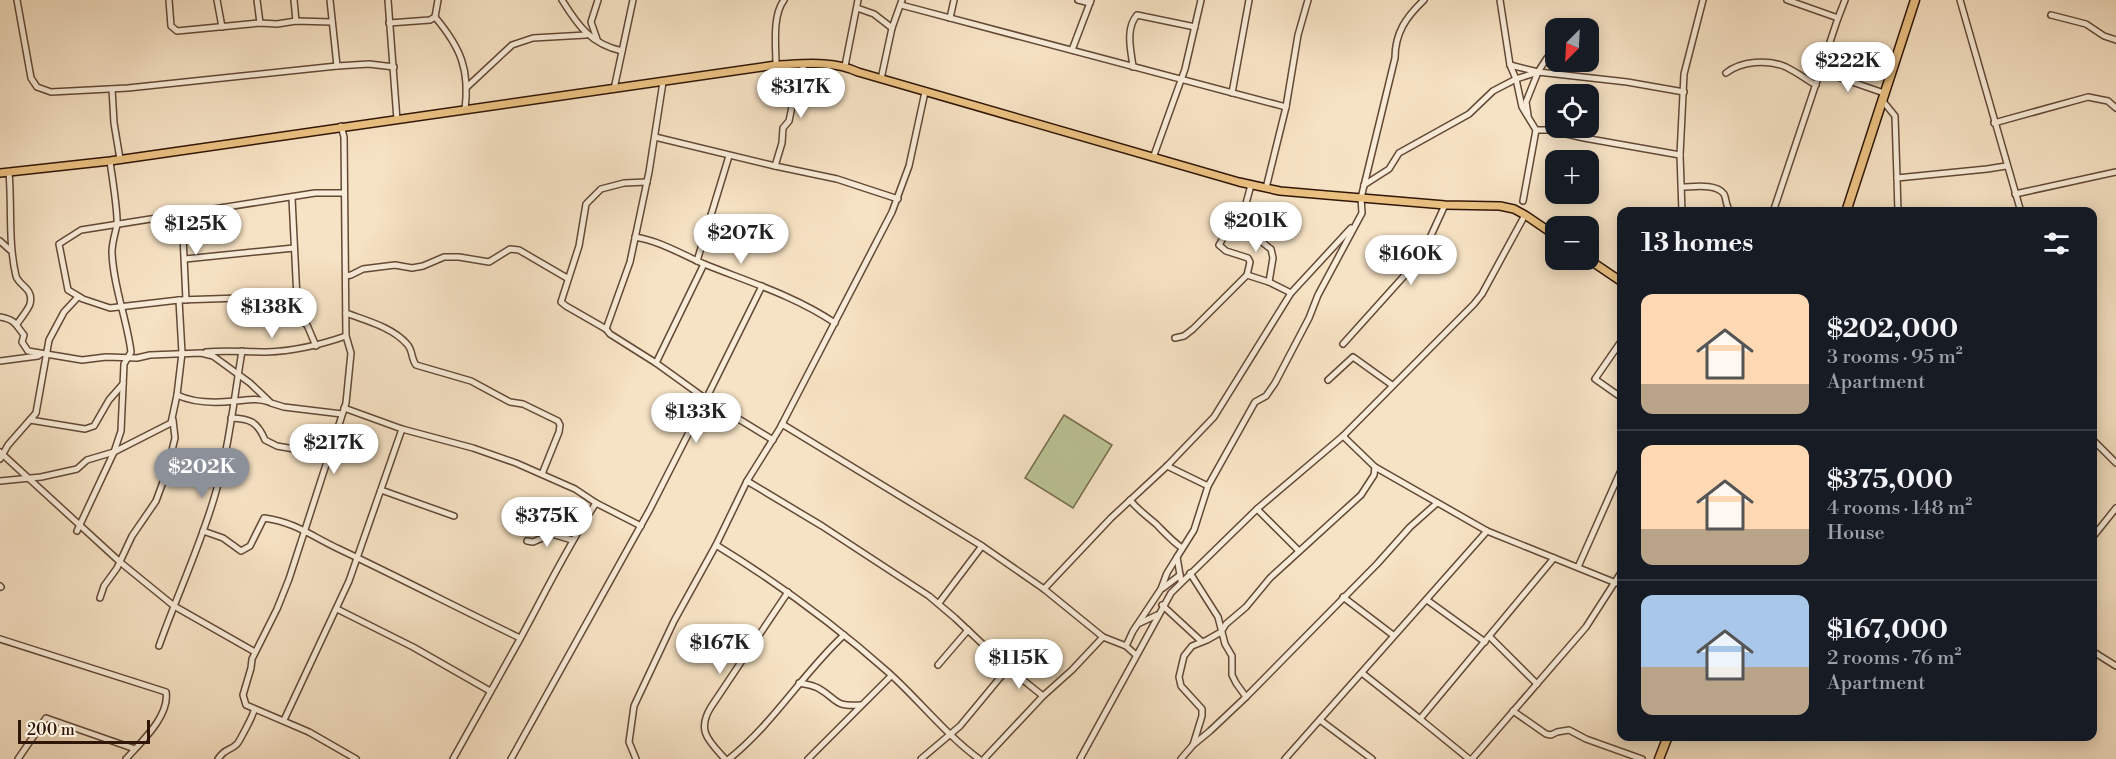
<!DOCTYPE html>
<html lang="en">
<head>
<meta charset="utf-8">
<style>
	body { margin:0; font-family:"Libre Bodoni",serif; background:#20242c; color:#f1f3f6; height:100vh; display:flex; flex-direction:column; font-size:22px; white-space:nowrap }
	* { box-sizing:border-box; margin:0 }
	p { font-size:20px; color:#9ea1a6 }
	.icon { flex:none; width:33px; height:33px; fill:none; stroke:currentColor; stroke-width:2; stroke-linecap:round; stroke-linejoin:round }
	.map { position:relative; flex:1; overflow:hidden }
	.side { position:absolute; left:1617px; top:207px; width:480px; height:534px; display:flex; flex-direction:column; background:#171b24; border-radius:12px; box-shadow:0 3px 15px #0003 }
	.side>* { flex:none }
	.needle { width:39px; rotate:204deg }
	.tools { position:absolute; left:1545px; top:18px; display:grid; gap:12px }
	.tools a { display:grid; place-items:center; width:54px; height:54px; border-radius:12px; background:#171b24; box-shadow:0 3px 15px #0003; font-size:30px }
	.scale { position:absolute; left:18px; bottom:15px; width:132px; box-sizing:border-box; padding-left:6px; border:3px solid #301606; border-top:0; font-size:16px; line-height:21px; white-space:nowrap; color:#301606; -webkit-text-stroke:4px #f9ecd9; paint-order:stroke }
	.price { position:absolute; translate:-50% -51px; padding:0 14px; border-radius:21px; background:#fff; color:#222; font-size:20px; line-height:39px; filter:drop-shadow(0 2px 3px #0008) }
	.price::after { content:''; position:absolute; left:50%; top:36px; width:18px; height:14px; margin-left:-9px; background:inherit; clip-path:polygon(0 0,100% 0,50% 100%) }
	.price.on { background:#8c9099; color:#fff }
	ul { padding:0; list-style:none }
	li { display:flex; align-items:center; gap:18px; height:150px; padding:0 24px }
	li+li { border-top:2px solid #363941 }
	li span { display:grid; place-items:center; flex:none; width:168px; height:120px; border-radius:12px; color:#555 }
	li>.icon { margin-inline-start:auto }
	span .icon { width:72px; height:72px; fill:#fffc; stroke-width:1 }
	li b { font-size:26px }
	h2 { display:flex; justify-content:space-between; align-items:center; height:72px; padding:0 24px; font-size:26px }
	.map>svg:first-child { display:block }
	.garden { fill:#bbc395; stroke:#766c4e; stroke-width:1.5 }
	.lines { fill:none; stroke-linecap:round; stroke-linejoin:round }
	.minor-casing { stroke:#624936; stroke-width:8 }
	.major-casing { stroke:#301606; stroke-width:10 }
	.highway-casing { stroke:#301606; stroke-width:11 }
	.minor { stroke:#f9ecd9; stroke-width:5 }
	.major { stroke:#ebc182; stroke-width:7 }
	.highway { stroke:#ebc182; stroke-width:8 }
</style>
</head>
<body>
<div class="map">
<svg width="2116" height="759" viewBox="0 0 2116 759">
	<rect width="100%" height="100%" fill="#f6e2c4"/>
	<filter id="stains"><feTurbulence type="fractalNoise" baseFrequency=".00333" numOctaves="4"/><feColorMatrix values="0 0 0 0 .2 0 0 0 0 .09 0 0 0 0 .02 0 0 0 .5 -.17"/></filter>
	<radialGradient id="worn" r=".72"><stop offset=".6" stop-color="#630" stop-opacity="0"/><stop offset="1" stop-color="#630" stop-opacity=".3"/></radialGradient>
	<polygon class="garden" points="1064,415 1112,445 1073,508 1025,478"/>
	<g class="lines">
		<defs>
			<g id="minor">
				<polyline points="17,0 31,78 37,87 51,92 128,88 337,66 369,64 394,67"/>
				<polyline points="169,0 171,26 177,31 260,23 277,24 296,21 331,22"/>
				<polyline points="217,0 222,27"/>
				<polyline points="257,0 260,23"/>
				<polyline points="294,0 296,21"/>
				<polyline points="330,0 337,66"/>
				<polyline points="388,0 397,120"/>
				<path d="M562 0C578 26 591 44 622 51"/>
				<polyline points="1078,0 1090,3"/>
				<polyline points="1500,0 1510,65 1516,79 1522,107 1536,130 1523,201"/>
				<polyline points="1787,0 1838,18 1845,0"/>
				<polyline points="1960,0 2021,212"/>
				<polyline points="901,5 1286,107"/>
				<polyline points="857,8 874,14 892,28"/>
				<polyline points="2051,15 2086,24 2104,36 2116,40"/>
				<path d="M435 17C461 48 470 70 465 110"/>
				<polyline points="950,18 954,0"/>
				<polyline points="389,23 430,20 435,17 438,0"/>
				<polyline points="597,39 591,22 598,0"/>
				<polyline points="1072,50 1091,0"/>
				<path d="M776 65C776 46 772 16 784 0"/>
				<polyline points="1510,65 1538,72 1547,58"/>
				<polyline points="845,66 858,0"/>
				<path d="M1133 67C1131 50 1125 29 1137 15L1195 27"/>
				<polyline points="1820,71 1884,93"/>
				<path d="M1726 73C1741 61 1768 59 1786 67 1796 72 1806 79 1816 85"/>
				<polyline points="881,79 892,28 902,0"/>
				<polyline points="467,87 512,45 533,38 586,35"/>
				<polyline points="112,89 114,123 120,159"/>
				<polyline points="614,89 633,0"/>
				<polyline points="1232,93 1249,0"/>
				<polyline points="1882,100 1895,116 1897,178"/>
				<polyline points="1528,115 1526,102 1538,72 1627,82 1684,92"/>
				<polyline points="1994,123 2088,97 2108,101 2116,108"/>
				<polyline points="341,126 344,137 346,336 351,353 346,403 289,579 277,609 252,659 251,668 243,695 246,705 309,732 356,759"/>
				<polyline points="1536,130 1549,130 1584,138 1680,155"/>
				<polyline points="655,137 775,166 837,179 898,199"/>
				<polyline points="1153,158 1185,69 1201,0"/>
				<polyline points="775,166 782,143 783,128 789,121 793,102 804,64"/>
				<path d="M9 172C12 207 8 242 16 276 19 286 34 288 30 304 28 310 21 318 17 324"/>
				<polyline points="647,182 624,183 601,189 586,204 579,246 561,302 566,306 606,329 610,334 656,363 706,399 762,286"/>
				<polyline points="1364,185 1389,169 1399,153 1469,114 1493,91 1516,79 1538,72"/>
				<path d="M1682 187C1693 187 1716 183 1724 194 1727 200 1725 206 1731 212"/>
				<polyline points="1266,188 1286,107 1298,35 1308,0"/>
				<polyline points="2015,194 2116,172"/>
				<polyline points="292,198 298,319 307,325 316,346"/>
				<polyline points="1682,212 1680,155 1684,74 1703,0"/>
				<polyline points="1773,212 1838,18"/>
				<polyline points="1811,212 1811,211"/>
				<polyline points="1898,212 1897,178 1987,169 2006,166"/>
				<polyline points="182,214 186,300"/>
				<path d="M1237 223C1254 229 1257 240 1271 249L1273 258 1269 282"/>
				<path d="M635 237C660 241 681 254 704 264 749 282 795 296 835 323"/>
				<polyline points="0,241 10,250"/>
				<polyline points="185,259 294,248"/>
				<polyline points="697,261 729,156"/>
				<polyline points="1247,275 1250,262 1248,258 1226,251 1219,245 1228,230 1242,218 1251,185"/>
				<polyline points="346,276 351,275 363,269 395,265 412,268 423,266 444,257 459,257 489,262 510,249 519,250 567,278"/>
				<polyline points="297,296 179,300 110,308 83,299 68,290 59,244 81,230 315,193 344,193"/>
				<path d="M346 313C367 321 392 327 407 344 413 350 411 359 416 365L471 381 510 402 523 404 558 421 560 425 559 432 542 474"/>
				<path d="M0 317C16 320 15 324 24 335L22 342 28 351 82 360 106 357 137 358 150 355 201 353 213 356 250 383 271 403 284 407 342 414"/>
				<polyline points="606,329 630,262 649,172 663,82"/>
				<polyline points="1175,338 1184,336 1193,329 1247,275 1269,282 1291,293"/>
				<polyline points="1622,340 1595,379 1622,398"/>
				<polyline points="1343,344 1405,275 1428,242 1445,205"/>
				<path d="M206 352C226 350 246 352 267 352 295 351 320 345 346 336"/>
				<polyline points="0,361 38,356 41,354"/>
				<polyline points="656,363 704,264"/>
				<polyline points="1328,380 1353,357 1392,385"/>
				<polyline points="177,395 182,353 179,300"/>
				<polyline points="344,408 402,429 473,448 516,463 575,489 596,503 641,526"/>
				<path d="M231 418C250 419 257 421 265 440L277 446 300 450"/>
				<polyline points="30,420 85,429 94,426 109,400 123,384"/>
				<polyline points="782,424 982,546 1044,589 1103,637 1126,646 1136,655"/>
				<polyline points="1343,436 1375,467 1487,531 1616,583"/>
				<polyline points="2092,439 2116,463"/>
				<polyline points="0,452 120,562 174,606 255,652"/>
				<polyline points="0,459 8,445 36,413 49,340 64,312 78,297"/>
				<polyline points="1167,466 1208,486"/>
				<path d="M0 481 41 477 77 469 87 460 114 452 171 423 177 395C194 403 217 403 235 401 248 400 257 398 269 402"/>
				<polyline points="747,481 822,526 929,596 955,618 1008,668 1043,696"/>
				<polyline points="381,490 454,516"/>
				<path d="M1130 500C1138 510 1147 516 1156 524 1165 533 1172 541 1182 548"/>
				<polyline points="1257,509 1299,551"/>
				<path d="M77 531 114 452 121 431 124 364 131 352C127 319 113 286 112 252 112 243 115 234 117 225 118 211 112 177 110 161"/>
				<path d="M203 531 223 538 241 551 250 546 264 518C295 522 313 537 339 549 400 578 460 609 520 638"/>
				<polyline points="2092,538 2116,508"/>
				<polyline points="527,541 533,542 552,534 572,540"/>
				<path d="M716 545C778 583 835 625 889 673 920 701 945 734 979 759"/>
				<polyline points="1578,567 1622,468"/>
				<polyline points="1190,573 1218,617 1225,644 1232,656 1232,675 1236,683 1246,697"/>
				<path d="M1181 581 1177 557 1194 530 1208 486 1255 402 1266 396 1275 383 1309 318 1318 295 1362 213 1361 198 1395 58C1395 33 1406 17 1424 0"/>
				<polyline points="0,586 1,587"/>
				<polyline points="1163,588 1180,575"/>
				<polyline points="1044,589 1111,518 1167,466 1214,417 1291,293 1351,228"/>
				<polyline points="1343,597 1393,635"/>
				<polyline points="100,598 104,586 117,568 132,536 156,501 167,471 175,438 173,420"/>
				<polyline points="1427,600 1485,642"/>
				<polyline points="939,603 982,546"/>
				<polyline points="1162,605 1201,641"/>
				<polyline points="337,609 413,647 490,691"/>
				<polyline points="1140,623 1157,615"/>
				<polyline points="1490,637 1537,684"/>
				<path d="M0 639 166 692C170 716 141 742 126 759"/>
				<path d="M159 646C177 595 200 547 215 495 229 449 234 398 242 351"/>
				<polyline points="1126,646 1133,631 1161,589 1167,573 1177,557"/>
				<polyline points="2092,651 2116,666"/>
				<polyline points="938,665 968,630"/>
				<polyline points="1362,673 1420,719"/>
				<path d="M799 683C805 684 812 685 818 688 839 700 833 707 861 705"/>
				<polyline points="1513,711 1546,734 1551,735 1557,732 1569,730 1586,739 1642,759"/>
				<polyline points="284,720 349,581 402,429"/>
				<polyline points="1320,720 1372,759"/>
				<polyline points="1193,745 1202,716 1202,709 1181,686 1179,677 1184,656 1192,646 1207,640 1221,632 1226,624 1246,607 1270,578 1361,495 1374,475 1375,467"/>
				<polyline points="18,759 46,718 135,749"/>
				<path d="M218 759C225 748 230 751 237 744 239 742 254 714 254 710"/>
				<path d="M453 759C475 719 498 679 520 639 545 593 567 547 596 503"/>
				<polyline points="511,759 650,509 706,399 773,440"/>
				<polyline points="636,759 629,742 634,706 674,621 716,545 747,481 780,428 892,212 909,166 925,92"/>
				<path d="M725 759C709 741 696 731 711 707L788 592"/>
				<path d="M729 759C773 724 803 673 844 635"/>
				<polyline points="808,759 891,676"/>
				<polyline points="921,759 960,726 1008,668"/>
				<polyline points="984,759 1043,696 1072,670 1103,637"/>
				<polyline points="1080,759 1171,593 1257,509 1343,436 1474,304 1482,294 1525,215"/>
				<polyline points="1181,759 1193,745 1210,731 1246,697 1377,564 1410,527 1437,503"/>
				<polyline points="1285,759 1487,531"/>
				<polyline points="1469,759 1420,719 1554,558"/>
				<polyline points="1472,759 1586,627 1622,571"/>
			</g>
			<g id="major">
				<path d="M0 173 110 161 776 65C803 64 833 60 858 72L1239 182 1280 191 1326 195 1445 205 1500 206 1514 209 1525 215 1556 236"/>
				<polyline points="1588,259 1622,282"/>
			</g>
			<g id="highway">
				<polyline points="1846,212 1915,0"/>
				<polyline points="1659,759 1668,736"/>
			</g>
		</defs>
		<use href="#minor" class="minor-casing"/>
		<use href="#major" class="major-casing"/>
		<use href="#highway" class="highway-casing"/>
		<use href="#minor" class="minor"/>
		<use href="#major" class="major"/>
		<use href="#highway" class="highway"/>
	</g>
	<rect width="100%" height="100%" filter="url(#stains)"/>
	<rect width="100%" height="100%" fill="url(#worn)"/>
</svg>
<div class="tools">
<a><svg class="needle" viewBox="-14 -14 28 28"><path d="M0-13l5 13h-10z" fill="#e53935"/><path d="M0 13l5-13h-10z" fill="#9ea1a6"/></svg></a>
<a><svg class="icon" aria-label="locate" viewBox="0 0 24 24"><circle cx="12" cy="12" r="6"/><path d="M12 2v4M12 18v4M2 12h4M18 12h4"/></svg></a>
<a>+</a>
<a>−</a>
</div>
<div class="scale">200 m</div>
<b class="price" style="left:1848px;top:93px">$222K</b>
<b class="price" style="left:801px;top:119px">$317K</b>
<b class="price" style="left:1256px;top:253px">$201K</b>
<b class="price" style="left:196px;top:256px">$125K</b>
<b class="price" style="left:741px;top:265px">$207K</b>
<b class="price" style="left:1411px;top:286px">$160K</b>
<b class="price" style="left:272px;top:339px">$138K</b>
<b class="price" style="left:696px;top:444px">$133K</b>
<b class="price" style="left:334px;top:475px">$217K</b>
<b class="price on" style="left:202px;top:499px">$202K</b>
<b class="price" style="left:547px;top:548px">$375K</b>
<b class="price" style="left:720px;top:675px">$167K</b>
<b class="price" style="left:1019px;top:690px">$115K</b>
<section class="side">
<h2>13 homes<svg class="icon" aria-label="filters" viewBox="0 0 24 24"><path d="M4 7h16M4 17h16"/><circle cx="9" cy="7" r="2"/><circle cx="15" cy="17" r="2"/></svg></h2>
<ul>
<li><span style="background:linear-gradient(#ffd9b3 75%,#b9a48a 0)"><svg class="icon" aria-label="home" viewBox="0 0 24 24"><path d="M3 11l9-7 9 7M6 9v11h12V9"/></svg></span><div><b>$202,000</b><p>3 rooms · 95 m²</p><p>Apartment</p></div></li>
<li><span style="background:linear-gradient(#ffd9b3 70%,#b9a48a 0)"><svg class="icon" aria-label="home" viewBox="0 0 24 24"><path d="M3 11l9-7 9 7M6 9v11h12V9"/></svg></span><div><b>$375,000</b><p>4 rooms · 148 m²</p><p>House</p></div></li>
<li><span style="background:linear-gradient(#a9c7e8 60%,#b9a48a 0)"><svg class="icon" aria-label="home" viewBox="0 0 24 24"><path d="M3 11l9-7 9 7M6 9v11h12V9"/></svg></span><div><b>$167,000</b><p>2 rooms · 76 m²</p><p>Apartment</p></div></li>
</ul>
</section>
</div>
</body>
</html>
